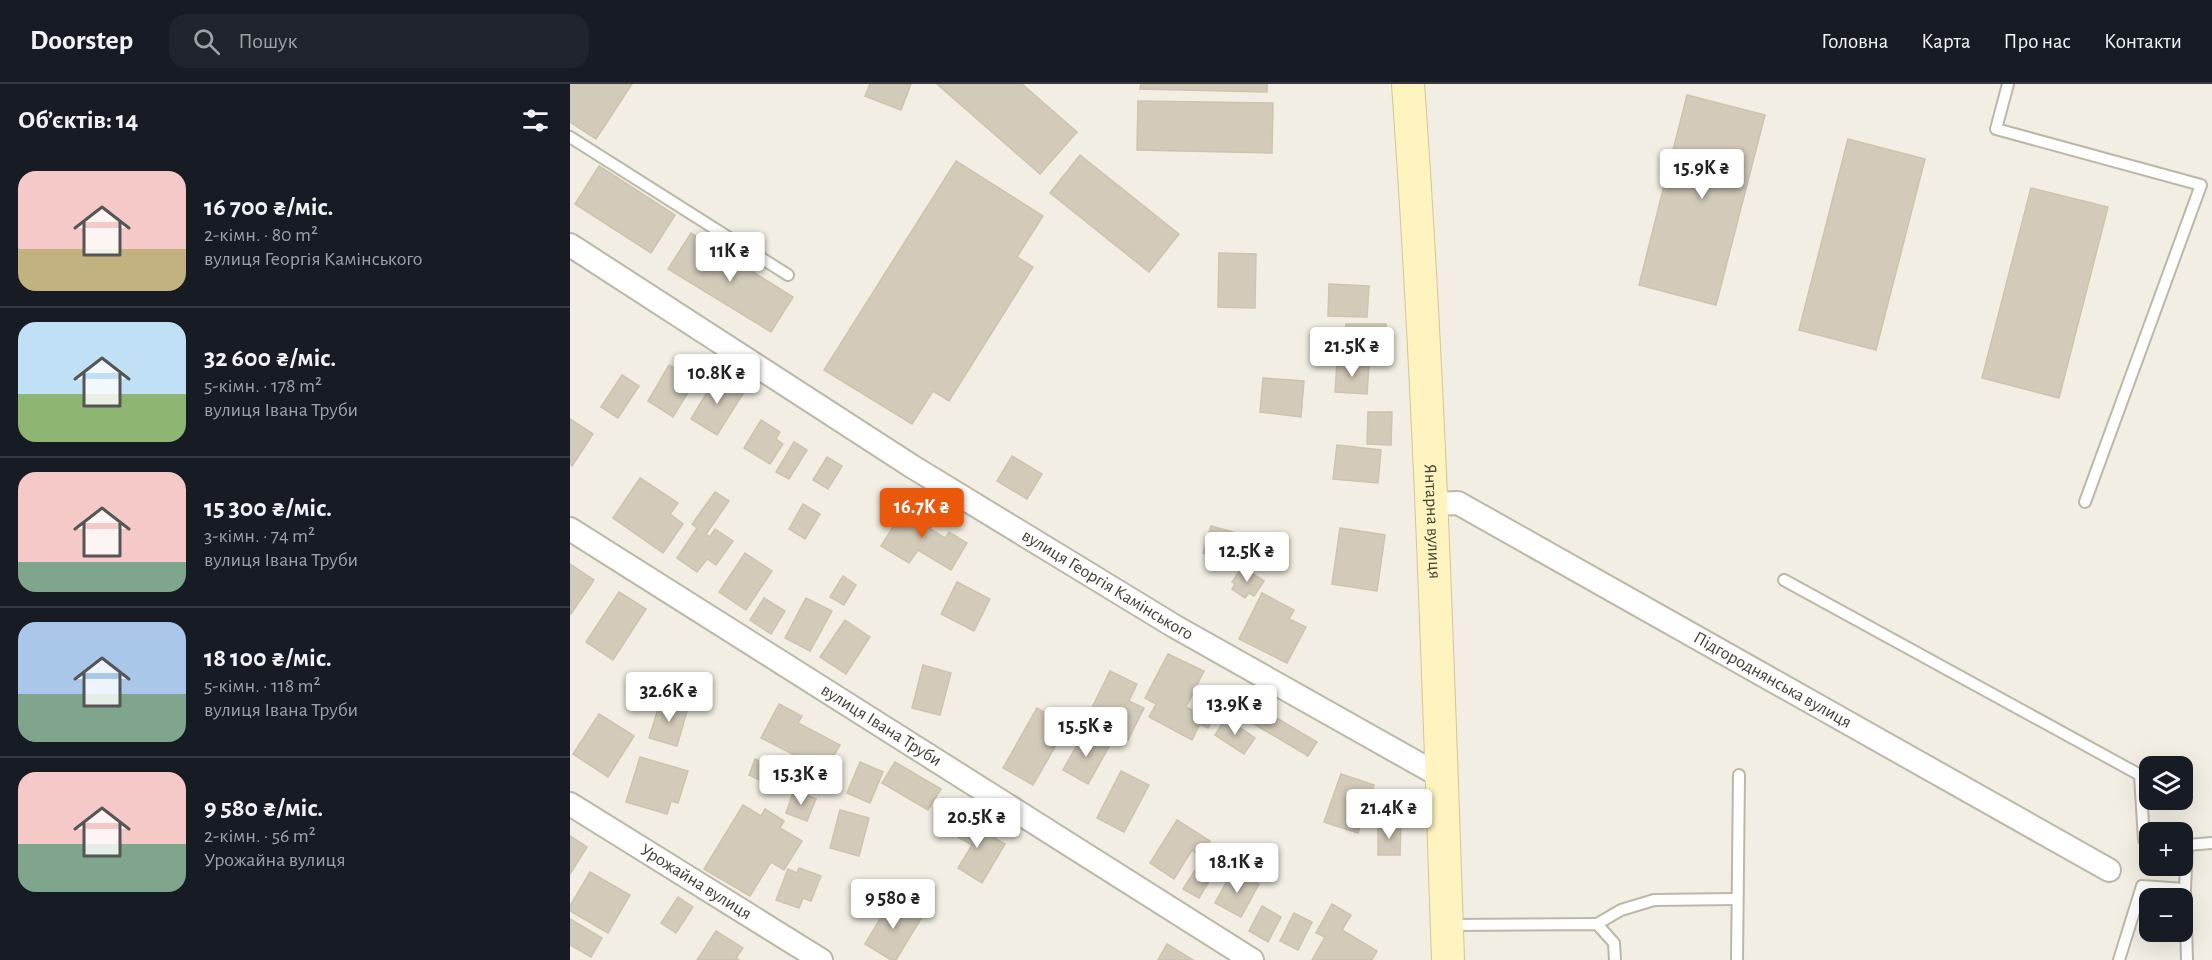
<!DOCTYPE html>
<html lang="uk">
<head>
<meta charset="utf-8">
<style>
	body { margin:0; font-family:"Alegreya Sans",sans-serif; background:#20242c; color:#f1f3f6; height:100vh; display:flex; flex-direction:column; font-size:22px; white-space:nowrap }
	* { box-sizing:border-box; margin:0 }
	p { font-size:20px; color:#9ea1a6 }
	.icon { flex:none; width:33px; height:33px; fill:none; stroke:currentColor; stroke-width:2; stroke-linecap:round; stroke-linejoin:round }
	.map { position:relative; flex:1; overflow:hidden }
	.side { display:flex; flex-direction:column; background:#171b24; width:570px }
	.side>* { flex:none }
	.fabs { position:absolute; left:1569px; top:672px; display:grid; gap:12px }
	.fabs a { display:grid; place-items:center; width:54px; height:54px; border-radius:12px; background:#171b24; box-shadow:0 6px 24px #0002; font-size:30px }
	.price { position:absolute; translate:-50% -51px; padding:0 14px; border-radius:6px; background:#fff; color:#222; font-size:20px; line-height:39px; filter:drop-shadow(0 2px 3px #0008) }
	.price::after { content:''; position:absolute; left:50%; top:36px; width:18px; height:14px; margin-left:-9px; background:inherit; clip-path:polygon(0 0,100% 0,50% 100%) }
	.price.on { background:#ea580c; color:#fff }
	ul { padding:0; list-style:none }
	li { display:flex; align-items:center; gap:18px; height:150px; padding:0 18px }
	li+li { border-top:2px solid #363941 }
	li span { display:grid; place-items:center; flex:none; width:168px; height:120px; border-radius:18px; color:#555 }
	li>.icon { margin-inline-start:auto }
	span .icon { width:72px; height:72px; fill:#fffc; stroke-width:1 }
	li b { font-size:26px }
	h2 { display:flex; justify-content:space-between; align-items:center; height:72px; padding:0 18px; font-size:26px }
	header { display:flex; align-items:center; gap:36px; box-sizing:border-box; height:84px; padding:0 30px; background:#171b24; border-bottom:2px solid #363941 }
	header strong { font-size:28px }
	nav { display:flex; gap:33px; margin-inline-start:auto; font-size:21px }
	.search { width:420px; height:54px; background:#20242c; display:flex; align-items:center; gap:15px; box-sizing:border-box; padding:0 21px; border-radius:18px; color:#9ea1a6; font-size:22px }
	main { display:flex; flex:1; min-height:0 }
	.map>svg:first-child { display:block }
	.building { fill:#d3cbb9; stroke:#cec3ac; stroke-width:1.5 }
	.lines { fill:none; stroke-linecap:round; stroke-linejoin:round }
	.lane-casing { stroke:#bdb7a6; stroke-width:14 }
	.street-casing { stroke:#bdb7a6; stroke-width:26 }
	.secondary-casing { stroke:#d3c693; stroke-width:34 }
	.lane { stroke:#fff; stroke-width:10 }
	.street { stroke:#fff; stroke-width:22 }
	.secondary { stroke:#fff4c0; stroke-width:32 }
	.labels { text-anchor:middle; dominant-baseline:central; stroke-width:4.5; stroke-linejoin:round; paint-order:stroke }
	.street-label { font-size:18px; fill:#443e34; stroke:#fff }
</style>
</head>
<body>
<header>
<strong>Doorstep</strong>
<div class="search"><svg class="icon" aria-label="search" viewBox="0 0 24 24"><circle cx="10" cy="10" r="6"/><path d="M15 15l6 6"/></svg>Пошук</div>
<nav><a>Головна</a><a>Карта</a><a>Про нас</a><a>Контакти</a></nav>
</header>
<main>
<section class="side">
<h2>Об’єктів: 14<svg class="icon" aria-label="filters" viewBox="0 0 24 24"><path d="M4 7h16M4 17h16"/><circle cx="9" cy="7" r="2"/><circle cx="15" cy="17" r="2"/></svg></h2>
<ul>
<li><span style="background:linear-gradient(#f6c9c9 65%,#c2b280 0)"><svg class="icon" aria-label="home" viewBox="0 0 24 24"><path d="M3 11l9-7 9 7M6 9v11h12V9"/></svg></span><div><b>16 700 ₴/міс.</b><p>2-кімн. · 80 m²</p><p>вулиця Георгія Камінського</p></div></li>
<li><span style="background:linear-gradient(#bfe0f5 60%,#8fb573 0)"><svg class="icon" aria-label="home" viewBox="0 0 24 24"><path d="M3 11l9-7 9 7M6 9v11h12V9"/></svg></span><div><b>32 600 ₴/міс.</b><p>5-кімн. · 178 m²</p><p>вулиця Івана Труби</p></div></li>
<li><span style="background:linear-gradient(#f6c9c9 75%,#7fa58c 0)"><svg class="icon" aria-label="home" viewBox="0 0 24 24"><path d="M3 11l9-7 9 7M6 9v11h12V9"/></svg></span><div><b>15 300 ₴/міс.</b><p>3-кімн. · 74 m²</p><p>вулиця Івана Труби</p></div></li>
<li><span style="background:linear-gradient(#a9c7e8 60%,#7fa58c 0)"><svg class="icon" aria-label="home" viewBox="0 0 24 24"><path d="M3 11l9-7 9 7M6 9v11h12V9"/></svg></span><div><b>18 100 ₴/міс.</b><p>5-кімн. · 118 m²</p><p>вулиця Івана Труби</p></div></li>
<li><span style="background:linear-gradient(#f6c9c9 60%,#7fa58c 0)"><svg class="icon" aria-label="home" viewBox="0 0 24 24"><path d="M3 11l9-7 9 7M6 9v11h12V9"/></svg></span><div><b>9 580 ₴/міс.</b><p>2-кімн. · 56 m²</p><p>Урожайна вулиця</p></div></li>
</ul>
</section>
<div class="map">
<svg width="1642" height="876" viewBox="0 0 1642 876">
	<rect width="100%" height="100%" fill="#f2eee3"/>
	<g class="building">
		<polygon points="0,0 62,0 26,55 0,38"/>
		<polygon points="300,0 341,0 331,26 295,12"/>
		<polygon points="367,0 452,0 507,48 470,90"/>
		<polygon points="571,0 697,0 697,8 570,5"/>
		<polygon points="1117,11 1195,31 1146,221 1069,201"/>
		<polygon points="568,17 703,19 702,69 567,66"/>
		<polygon points="1278,55 1355,75 1306,266 1229,246"/>
		<polygon points="510,71 609,150 579,188 480,109"/>
		<polygon points="386,77 473,132 447,173 463,183 379,317 363,307 342,340 254,286"/>
		<polygon points="29,82 105,131 81,169 5,120"/>
		<polygon points="1461,104 1538,123 1489,314 1412,294"/>
		<polygon points="121,149 223,213 201,248 98,185"/>
		<polygon points="649,169 686,170 685,224 648,223"/>
		<polygon points="759,200 799,202 797,233 758,232"/>
		<rect x="776" y="240" width="40" height="31"/>
		<polygon points="767,278 799,280 797,310 765,308"/>
		<polygon points="99,281 125,297 103,333 78,317"/>
		<polygon points="52,291 69,302 48,334 31,323"/>
		<polygon points="147,292 174,308 147,351 121,335"/>
		<polygon points="693,294 734,297 731,333 690,328"/>
		<polygon points="798,328 822,328 821,361 797,360"/>
		<polygon points="0,335 23,350 2,382 0,380"/>
		<polygon points="191,336 210,348 206,355 213,360 200,380 174,364"/>
		<polygon points="224,358 237,366 219,395 206,388"/>
		<polygon points="767,361 811,366 808,399 763,395"/>
		<polygon points="442,372 472,390 457,415 427,397"/>
		<polygon points="257,373 272,382 258,405 243,396"/>
		<polygon points="70,394 108,419 100,430 113,440 93,469 43,434"/>
		<polygon points="145,408 159,417 136,450 140,453 145,445 163,457 146,481 137,475 127,488 107,474 127,444 122,440"/>
		<polygon points="339,418 367,435 360,445 375,454 379,448 397,459 381,486 348,466 339,479 311,462"/>
		<polygon points="233,420 250,430 235,455 219,445"/>
		<polygon points="641,442 663,448 654,476 633,469"/>
		<polygon points="770,444 815,451 807,507 762,500"/>
		<polygon points="175,469 202,487 176,526 149,508"/>
		<polygon points="0,480 24,496 1,530 0,530"/>
		<polygon points="672,483 694,497 684,512 679,509 675,514 662,505 665,500 662,498"/>
		<polygon points="273,492 286,501 274,521 260,513"/>
		<polygon points="387,498 420,515 404,547 371,530"/>
		<polygon points="49,508 76,525 43,576 16,558"/>
		<polygon points="692,509 724,526 719,535 736,543 717,579 669,555"/>
		<polygon points="194,514 215,527 201,550 180,536"/>
		<polygon points="236,514 262,527 240,567 215,554"/>
		<polygon points="275,536 300,553 276,590 250,573"/>
		<polygon points="598,570 634,587 616,623 624,627 630,616 648,625 638,644 630,640 622,656 579,633 586,620 575,614"/>
		<polygon points="353,581 381,589 370,631 342,624"/>
		<polygon points="540,587 567,600 559,617 574,624 558,656 516,636"/>
		<polygon points="671,613 747,658 738,672 662,627"/>
		<polygon points="91,615 118,624 107,662 79,654"/>
		<polygon points="209,620 232,632 228,639 270,661 259,680 249,675 246,682 191,654"/>
		<polygon points="467,624 497,642 463,701 433,684"/>
		<polygon points="29,630 64,652 38,693 3,670"/>
		<polygon points="656,634 685,654 674,670 645,651"/>
		<polygon points="515,647 540,661 518,700 493,686"/>
		<polygon points="70,673 118,687 108,719 101,717 97,730 56,718"/>
		<polygon points="185,675 215,688 208,704 179,691"/>
		<polygon points="290,678 313,688 300,719 277,709"/>
		<polygon points="325,678 371,705 358,726 312,699"/>
		<polygon points="551,687 579,701 554,748 527,734"/>
		<polygon points="771,690 804,701 788,749 754,738"/>
		<polygon points="224,706 246,715 237,737 216,729"/>
		<polygon points="173,721 191,732 195,725 214,737 210,744 232,757 214,786 201,778 180,812 134,785"/>
		<polygon points="270,726 299,734 289,772 260,764"/>
		<polygon points="388,732 435,760 412,799 388,784 402,761 379,748"/>
		<polygon points="607,736 640,757 630,772 622,766 604,795 580,779"/>
		<polygon points="808,740 831,741 830,771 808,771"/>
		<polygon points="0,752 17,763 0,790"/>
		<polygon points="229,784 251,792 241,817 233,814 229,824 206,816 218,785 227,789"/>
		<polygon points="626,785 641,794 629,814 613,805"/>
		<polygon points="663,786 689,800 671,833 645,819"/>
		<polygon points="20,788 60,811 38,849 0,827 0,822"/>
		<polygon points="108,813 123,823 106,849 91,839"/>
		<polygon points="322,815 352,833 326,876 321,876 295,860"/>
		<polygon points="762,820 781,831 772,846 807,867 802,876 742,876 755,853 746,849"/>
		<polygon points="692,822 711,833 698,858 679,847"/>
		<polygon points="724,829 742,838 728,866 710,857"/>
		<polygon points="0,835 32,854 21,873 0,861"/>
		<polygon points="146,847 173,864 166,874 169,876 127,876"/>
		<polygon points="597,860 623,876 588,876"/>
	</g>
	<g class="lines">
		<defs>
			<g id="lane">
				<polyline points="1438,0 1426,45 1631,101 1515,418"/>
				<polyline points="0,53 218,191"/>
				<polyline points="1214,496 1570,691 1574,756 1580,756"/>
				<polyline points="1612,760 1617,761 1615,805 1617,876"/>
				<polyline points="1617,761 1642,759"/>
				<polyline points="1027,840 1051,826 1084,816 1166,815"/>
				<polyline points="880,841 1027,840 1044,859 1045,876"/>
				<polyline points="1167,876 1169,691"/>
				<polyline points="1549,876 1572,802 1615,805"/>
			</g>
			<g id="street">
				<path id="s1" d="M0 161 343 383 604 542 872 693"/>
				<path id="s2" d="M863 420 888 419 1539 786"/>
				<path id="s3" d="M0 445 682 876"/>
				<path id="s4" d="M0 720 251 876"/>
			</g>
			<g id="secondary">
				<path id="s5" d="M838 0C859 292 868 584 878 876"/>
			</g>
		</defs>
		<use href="#lane" class="lane-casing"/>
		<use href="#street" class="street-casing"/>
		<use href="#secondary" class="secondary-casing"/>
		<use href="#lane" class="lane"/>
		<use href="#street" class="street"/>
		<use href="#secondary" class="secondary"/>
	</g>
	<g class="labels">
		<g class="street-label">
			<text stroke="none"><textPath href="#s5" startOffset="438">Янтарна вулиця</textPath></text>
			<text stroke="none"><textPath href="#s1" startOffset="636">вулиця Георгія Камінського</textPath></text>
			<text stroke="none"><textPath href="#s2" startOffset="386">Підгороднянська вулиця</textPath></text>
			<text stroke="none"><textPath href="#s3" startOffset="368">вулиця Івана Труби</textPath></text>
			<text stroke="none"><textPath href="#s4" startOffset="148">Урожайна вулиця</textPath></text>
		</g>
	</g>
</svg>
<div class="fabs">
<a><svg class="icon" aria-label="layers" viewBox="0 0 24 24"><path d="M12 4l9 5-9 5-9-5zM3 14l9 5 9-5"/></svg></a>
<a>+</a>
<a>−</a>
</div>
<b class="price" style="left:1132px;top:116px">15.9K ₴</b>
<b class="price" style="left:160px;top:199px">11K ₴</b>
<b class="price" style="left:782px;top:294px">21.5K ₴</b>
<b class="price" style="left:147px;top:321px">10.8K ₴</b>
<b class="price on" style="left:352px;top:455px">16.7K ₴</b>
<b class="price" style="left:677px;top:499px">12.5K ₴</b>
<b class="price" style="left:99px;top:639px">32.6K ₴</b>
<b class="price" style="left:665px;top:652px">13.9K ₴</b>
<b class="price" style="left:516px;top:674px">15.5K ₴</b>
<b class="price" style="left:231px;top:722px">15.3K ₴</b>
<b class="price" style="left:819px;top:756px">21.4K ₴</b>
<b class="price" style="left:407px;top:765px">20.5K ₴</b>
<b class="price" style="left:667px;top:810px">18.1K ₴</b>
<b class="price" style="left:323px;top:846px">9 580 ₴</b>
</div>
</main>
</body>
</html>
